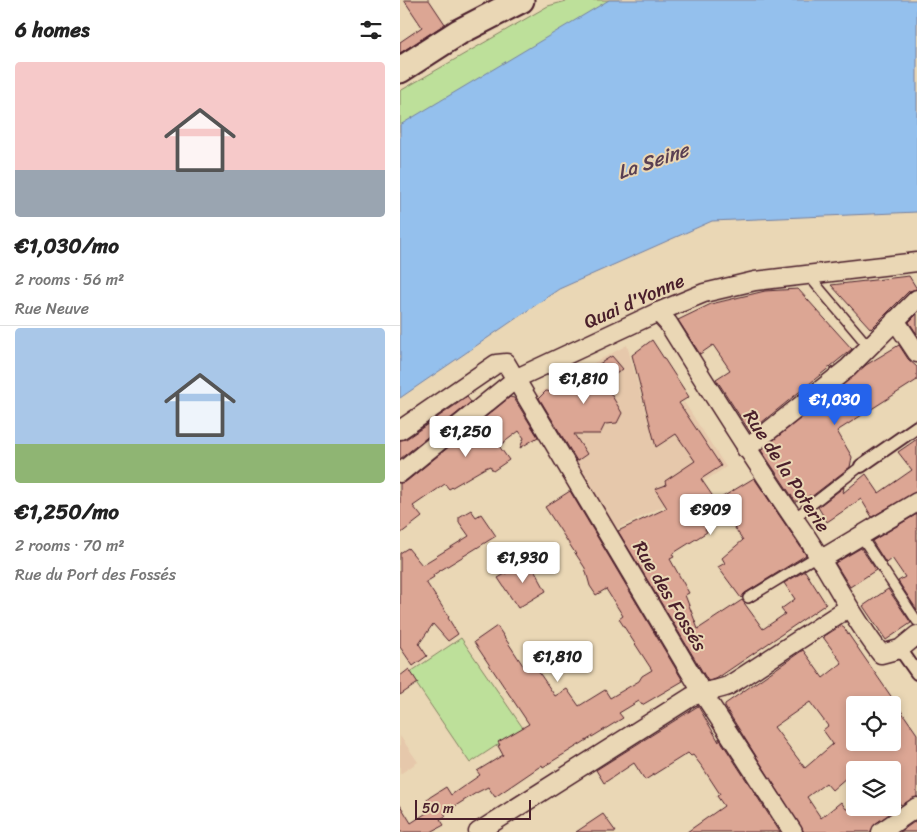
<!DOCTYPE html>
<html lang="en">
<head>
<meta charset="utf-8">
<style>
	body { margin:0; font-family:Sriracha,sans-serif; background:#f6f6f6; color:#222; height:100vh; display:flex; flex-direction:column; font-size:19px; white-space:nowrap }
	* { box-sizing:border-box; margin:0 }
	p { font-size:16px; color:#767676 }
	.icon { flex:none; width:28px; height:28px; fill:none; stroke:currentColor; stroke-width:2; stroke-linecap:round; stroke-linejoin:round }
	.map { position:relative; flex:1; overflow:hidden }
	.details { display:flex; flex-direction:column; background:#fff; width:400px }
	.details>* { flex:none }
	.tools { position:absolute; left:446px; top:696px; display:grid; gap:10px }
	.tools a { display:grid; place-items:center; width:55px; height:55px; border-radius:5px; background:#fff; box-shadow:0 2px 8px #0003; font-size:25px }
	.scale { position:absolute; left:15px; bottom:12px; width:116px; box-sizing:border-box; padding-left:5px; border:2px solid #4a1f2b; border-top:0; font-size:14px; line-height:18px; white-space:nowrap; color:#4a1f2b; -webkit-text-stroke:4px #ead7b5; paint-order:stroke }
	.price { position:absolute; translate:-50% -42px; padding:0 11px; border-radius:5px; background:#fff; color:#222; font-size:16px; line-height:32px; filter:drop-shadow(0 1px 2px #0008) }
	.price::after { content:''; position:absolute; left:50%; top:30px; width:15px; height:11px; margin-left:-8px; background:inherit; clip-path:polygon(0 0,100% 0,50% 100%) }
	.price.on { background:#2563eb; color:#fff }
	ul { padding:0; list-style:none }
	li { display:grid; align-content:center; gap:10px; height:265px; padding:0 15px }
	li+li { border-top:1px solid #e0e0e0 }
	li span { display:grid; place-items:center; height:155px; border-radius:5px; color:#555 }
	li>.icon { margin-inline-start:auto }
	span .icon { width:90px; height:90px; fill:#fffc; stroke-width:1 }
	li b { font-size:21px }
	h2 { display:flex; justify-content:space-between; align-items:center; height:60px; padding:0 15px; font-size:21px }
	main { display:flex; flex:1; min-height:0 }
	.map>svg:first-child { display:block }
	.built { fill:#e6c8ab }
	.green { fill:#bde09a; stroke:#848062 }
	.water { fill:#94c0ed; stroke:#76809f }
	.building { fill:#dca694; stroke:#4a1f2b; fill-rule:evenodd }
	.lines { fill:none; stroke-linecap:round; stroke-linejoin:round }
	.service-casing { stroke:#4a1f2b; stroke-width:12 }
	.pedestrian-casing { stroke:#4a1f2b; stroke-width:16 }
	.minor-casing { stroke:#4a1f2b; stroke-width:21 }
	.secondary-casing { stroke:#4a1f2b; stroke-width:29 }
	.service { stroke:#ead7b5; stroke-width:9 }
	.pedestrian { stroke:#ead7b5; stroke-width:12 }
	.minor { stroke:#ead7b5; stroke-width:18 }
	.secondary { stroke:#ead7b5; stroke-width:25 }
	.labels { text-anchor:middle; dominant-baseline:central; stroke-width:4; stroke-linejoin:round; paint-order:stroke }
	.street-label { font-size:19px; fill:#4a1f2b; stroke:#ead7b5 }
	.water-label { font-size:20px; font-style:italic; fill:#593f52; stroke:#ead7b5 }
</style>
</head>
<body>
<main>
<section class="details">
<h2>6 homes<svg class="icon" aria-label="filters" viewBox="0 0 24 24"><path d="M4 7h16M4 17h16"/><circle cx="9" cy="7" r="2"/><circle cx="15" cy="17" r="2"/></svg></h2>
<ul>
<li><span style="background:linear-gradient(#f6c9c9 70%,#9aa5b1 0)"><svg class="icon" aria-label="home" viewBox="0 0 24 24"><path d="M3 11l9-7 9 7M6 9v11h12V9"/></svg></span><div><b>€1,030/mo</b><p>2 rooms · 56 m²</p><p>Rue Neuve</p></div></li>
<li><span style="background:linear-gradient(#a9c7e8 75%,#8fb573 0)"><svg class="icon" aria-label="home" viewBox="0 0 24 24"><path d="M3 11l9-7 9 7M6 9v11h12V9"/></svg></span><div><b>€1,250/mo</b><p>2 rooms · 70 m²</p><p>Rue du Port des Fossés</p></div></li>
</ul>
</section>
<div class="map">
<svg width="517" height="832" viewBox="0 0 517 832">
	<rect width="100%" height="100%" fill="#ead7b5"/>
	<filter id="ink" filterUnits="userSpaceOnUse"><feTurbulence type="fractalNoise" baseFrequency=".02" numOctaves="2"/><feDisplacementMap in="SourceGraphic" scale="10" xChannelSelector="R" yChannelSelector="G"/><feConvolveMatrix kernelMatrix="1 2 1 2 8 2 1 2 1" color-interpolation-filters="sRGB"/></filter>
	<g filter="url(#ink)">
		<g class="built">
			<polygon points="227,345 249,424 284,402 326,467 274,501 216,529 135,395"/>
			<polygon points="0,736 18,762 0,774"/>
		</g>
		<g class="green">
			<polygon points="170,0 219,0 0,132 0,91 148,6"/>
			<polygon points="61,638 123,728 70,763 9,673"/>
		</g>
		<polygon class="water" points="209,0 517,0 517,212 312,221 159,289 0,398 0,125"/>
		<g class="building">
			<polygon points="4,0 29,0 45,24 0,53 0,42 22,27"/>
			<polygon points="509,276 517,289 509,291 471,329 431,285"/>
			<polygon points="398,289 452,349 350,432 316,379 330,370 313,345 300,354 278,320 311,304 365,291"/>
			<polygon points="517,314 517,334 509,322"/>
			<polygon points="252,340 289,397 279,403 321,466 301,479 316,501 354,478 406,555 345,593 341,598 318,567 325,563 322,558 343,540 326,515 305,529 307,532 272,554 274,557 270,559 289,593 285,595 298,629 342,600 363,629 385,614 381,609 395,599 384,583 405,571 426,604 316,679 308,681 218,531 267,508 255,489 266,485 265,481 295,461 276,434 256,447 232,355"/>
			<polygon points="499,345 508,359 517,367 517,380 437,431 452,457 450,467 411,497 410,495 400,502 395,501 361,450 466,365"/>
			<polygon points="212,356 223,369 210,378 214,385 208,389 222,413 217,423 205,424 200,434 174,434 187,454 177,461 139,398 146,391 154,392"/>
			<polygon points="67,397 71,402 0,459 0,440 6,439"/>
			<polygon points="110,397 114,398 138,437 120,448 124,438 119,431 99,446 109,460 93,471 90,466 85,468 49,489 45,484 13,506 22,517 0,534 0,483 7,481"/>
			<polygon points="517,439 517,491 472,517 461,499 427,522 418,507 444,487 443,493 466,474 479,493 512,470 498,452"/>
			<polygon points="170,491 283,681 242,705 239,701 219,713 223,718 143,767 142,765 95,797 88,787 76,793 44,813 46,816 40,819 44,825 31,832 0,832 0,805 11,823 28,812 32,808 27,799 46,787 51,795 80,775 77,771 103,755 98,746 100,745 98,742 129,724 74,642 97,626 126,670 134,665 155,696 167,689 179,706 205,690 210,698 239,681 242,676 252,670 219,619 223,616 206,589 196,595 190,586 185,568 145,507"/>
			<polygon points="71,510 76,517 81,514 96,536 33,575 34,577 26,582 49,617 48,618 58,634 48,641 33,624 19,644 27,656 13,666 0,647 0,553 8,548 22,565 69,536 59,522 59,517"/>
			<polygon points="517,514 517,610 498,581 505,577 492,558 486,563 472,541"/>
			<polygon points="461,548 476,570 450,587 435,563"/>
			<polygon points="129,560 146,591 118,608 98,578"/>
			<polygon points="488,589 511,623 486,640 463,606"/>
			<path d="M442 625 517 734V797L501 805 492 794V772L495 770H455L432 790 426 783 407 797 421 818 441 802 446 809 498 808 475 824 471 832H404L325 707V704L403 650 423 678 442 663 423 637ZM410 702 428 726 423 730 433 744 405 768 374 727ZM455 705H492V742H455Z"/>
			<polygon points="9,669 18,683 0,695 0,676"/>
			<polygon points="298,706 319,742 319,738 380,832 287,832 324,806 317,796 320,794 303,768 293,755 291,756 288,753 245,780 234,763 204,783 196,770"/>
			<polygon points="203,814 216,832 176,832"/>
			<polygon points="517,820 517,832 500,832"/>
		</g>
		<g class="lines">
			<defs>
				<g id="service">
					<polyline points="408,275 469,347"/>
					<polyline points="393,519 461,466"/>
					<polyline points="461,536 517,621"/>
					<polyline points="348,598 417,556"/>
				</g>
				<g id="pedestrian">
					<polyline points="461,466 517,427"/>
					<polyline points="500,649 517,673"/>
				</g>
				<g id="minor">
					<path d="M258 312 268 323C312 394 356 464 404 533 431 573 451 616 481 654L500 649 517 635"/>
					<polyline points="495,320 517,353"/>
					<polyline points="0,430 96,364 106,363 302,692 393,832"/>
					<polyline points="346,449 448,368 517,299"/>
					<polyline points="0,473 117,378 258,312 304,293 355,281 517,262"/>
					<polyline points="420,560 517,502"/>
					<path d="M78 832 291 697C303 691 315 691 328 686L448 608"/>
					<polyline points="481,832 517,807"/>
				</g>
				<polyline id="secondary" points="0,70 59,32 121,0"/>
			</defs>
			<use href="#service" class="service-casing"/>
			<use href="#pedestrian" class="pedestrian-casing"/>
			<use href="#minor" class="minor-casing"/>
			<use href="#secondary" class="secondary-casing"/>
			<use href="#service" class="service"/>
			<use href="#pedestrian" class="pedestrian"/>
			<use href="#minor" class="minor"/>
			<use href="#secondary" class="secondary"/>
		</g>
	</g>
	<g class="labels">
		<g class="street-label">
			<text transform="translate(234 301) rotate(-24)">Quai d'Yonne</text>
			<text transform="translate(387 471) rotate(57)">Rue de la Poterie</text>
			<text transform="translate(270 596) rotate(59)">Rue des Fossés</text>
		</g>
		<g class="water-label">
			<text transform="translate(253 161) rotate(-19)">La Seine</text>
		</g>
	</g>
</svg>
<div class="tools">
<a><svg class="icon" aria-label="locate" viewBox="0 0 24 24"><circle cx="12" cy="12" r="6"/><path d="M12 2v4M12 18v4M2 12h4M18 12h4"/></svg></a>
<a><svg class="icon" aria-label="layers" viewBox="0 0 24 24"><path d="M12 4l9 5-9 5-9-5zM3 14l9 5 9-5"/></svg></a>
</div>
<div class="scale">50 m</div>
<b class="price" style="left:184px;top:405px">€1,810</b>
<b class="price on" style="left:435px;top:426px">€1,030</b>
<b class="price" style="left:66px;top:458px">€1,250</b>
<b class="price" style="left:311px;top:536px">€909</b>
<b class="price" style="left:123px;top:584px">€1,930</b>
<b class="price" style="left:158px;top:683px">€1,810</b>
</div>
</main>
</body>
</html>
